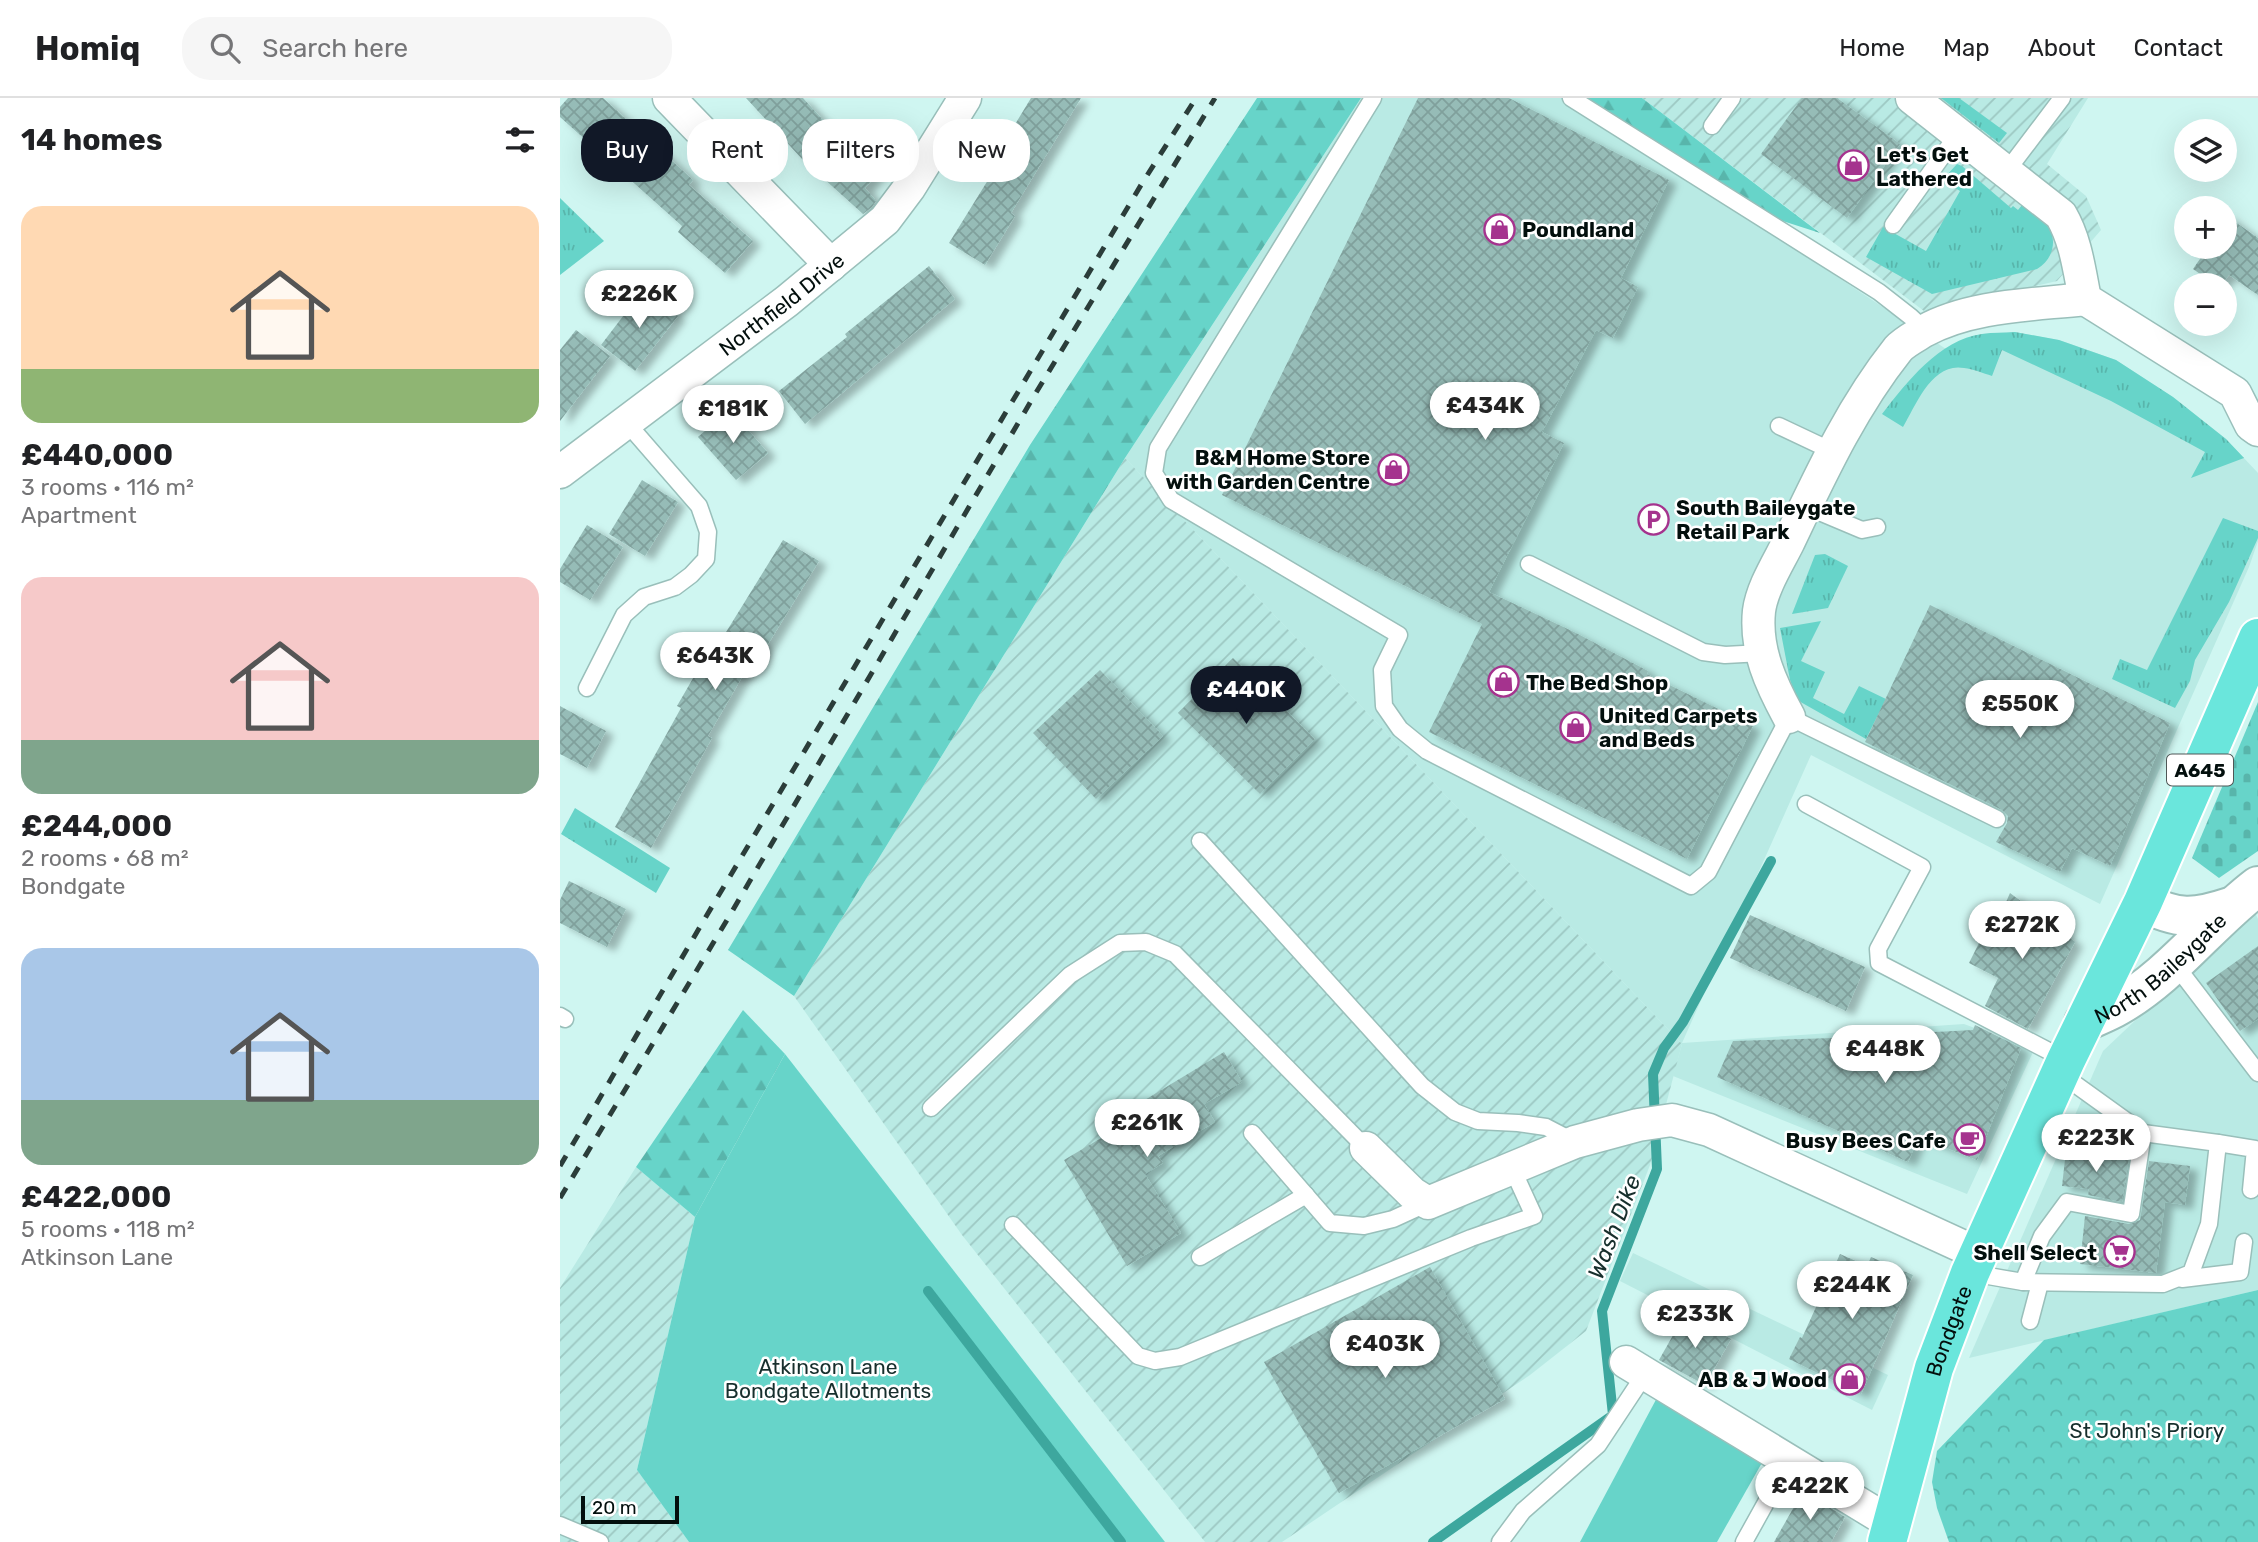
<!DOCTYPE html>
<html lang="en">
<head>
<meta charset="utf-8">
<style>
	body { margin:0; font-family:Rubik,sans-serif; background:#f6f6f6; color:#202124; height:100vh; display:flex; flex-direction:column; font-size:26px; white-space:nowrap }
	* { box-sizing:border-box; margin:0 }
	p { font-size:23px; color:#757577 }
	.icon { flex:none; width:38px; height:38px; fill:none; stroke:currentColor; stroke-width:2; stroke-linecap:round; stroke-linejoin:round }
	.map { position:relative; flex:1; overflow:hidden }
	.drawer { display:flex; flex-direction:column; background:#fff; width:560px }
	.drawer>* { flex:none }
	.hud { position:absolute; left:21px; top:21px; width:665px; height:63px; display:flex; gap:14px }
	.fabs { position:absolute; left:1614px; top:21px; display:grid; gap:14px }
	.fabs a { display:grid; place-items:center; width:63px; height:63px; border-radius:50%; background:#fff; box-shadow:0 7px 28px #0002; font-size:35px }
	.scale { position:absolute; left:21px; bottom:18px; width:98px; box-sizing:border-box; padding-left:7px; border:4px solid #030f0d; border-top:0; font-size:19px; line-height:24px; white-space:nowrap; color:#030f0d; -webkit-text-stroke:5px #fff; paint-order:stroke }
	.price { position:absolute; translate:-50% -60px; padding:0 16px; border-radius:24px; background:#fff; color:#222; font-size:23px; line-height:46px; filter:drop-shadow(0 2px 4px #0008) }
	.price::after { content:''; position:absolute; left:50%; top:42px; width:21px; height:16px; margin-left:-10px; background:inherit; clip-path:polygon(0 0,100% 0,50% 100%) }
	.price.on { background:#111827; color:#fff }
	ul { padding:0; list-style:none }
	li { display:grid; align-content:center; gap:14px; height:371px; padding:0 21px }
	li span { display:grid; place-items:center; height:217px; border-radius:21px; color:#555 }
	li>.icon { margin-inline-start:auto }
	span .icon { width:126px; height:126px; fill:#fffc; stroke-width:1 }
	li b { font-size:30px }
	h2 { display:flex; justify-content:space-between; align-items:center; height:84px; padding:0 21px; font-size:30px }
	.chip { padding:0 24px; border-radius:28px; background:#fff; box-shadow:0 7px 28px #0002; font-size:24px; line-height:63px }
	.chip.on { background:#111827; color:#fff }
	header { display:flex; align-items:center; gap:42px; box-sizing:border-box; height:98px; padding:0 35px; background:#fff; border-bottom:2px solid #e0e0e0 }
	header strong { font-size:33px }
	nav { display:flex; gap:38px; margin-inline-start:auto; font-size:24px }
	.search { width:490px; height:63px; background:#f6f6f6; display:flex; align-items:center; gap:18px; box-sizing:border-box; padding:0 24px; border-radius:28px; color:#757577; font-size:26px }
	main { display:flex; flex:1; min-height:0 }
	.map>svg:first-child { display:block }
	.built { fill:#b9eae4 }
	.industrial { fill:url(#industrial-furrows) }
	.grass { fill:url(#grass-tufts) }
	.forest { fill:url(#forest-firs) }
	.cemetery { fill:url(#cemetery-stones) }
	.park { fill:url(#park-crowns) }
	.garden { fill:#67d4c9 }
	.lines { fill:none; stroke-linecap:round; stroke-linejoin:round }
	.stream { stroke:#3da79e; stroke-width:10 }
	.building { fill:url(#building-cross-hatch); filter:url(#shadow) }
	.service-casing { stroke:#99bfba; stroke-width:19 }
	.minor-casing { stroke:#99bfba; stroke-width:35 }
	.tertiary-casing { stroke:#99bfba; stroke-width:42 }
	.trunk-casing { stroke:#fff; stroke-width:42 }
	.service { stroke:#fff; stroke-width:16 }
	.minor { stroke:#fff; stroke-width:32 }
	.tertiary { stroke:#fff; stroke-width:38 }
	.trunk { stroke:#6ae6dc; stroke-width:38 }
	.rail { stroke:#2b3d3a; stroke-width:5; stroke-dasharray:12 12; stroke-linecap:butt }
	.labels { text-anchor:middle; dominant-baseline:central; stroke-width:5; stroke-linejoin:round; paint-order:stroke }
	.shield { fill:#fff; stroke:#4f5756; stroke-width:2 }
	.shield-label { font-size:19px; font-weight:bold; fill:#030f0d }
	.poi-label { font-size:21px; font-weight:bold; fill:#030f0d; stroke:#fff; text-anchor:start }
	.street-label { font-size:21px; fill:#030f0d; stroke:#fff }
	.park-label { font-size:21px; fill:#172f2d; stroke:#fff }
	.water-label { font-size:23px; font-style:italic; fill:#172f2c; stroke:#fff }
</style>
</head>
<body>
<header>
<strong>Homiq</strong>
<div class="search"><svg class="icon" aria-label="search" viewBox="0 0 24 24"><circle cx="10" cy="10" r="6"/><path d="M15 15l6 6"/></svg>Search here</div>
<nav><a>Home</a><a>Map</a><a>About</a><a>Contact</a></nav>
</header>
<main>
<section class="drawer">
<h2>14 homes<svg class="icon" aria-label="filters" viewBox="0 0 24 24"><path d="M4 7h16M4 17h16"/><circle cx="9" cy="7" r="2"/><circle cx="15" cy="17" r="2"/></svg></h2>
<ul>
<li><span style="background:linear-gradient(#ffd9b3 75%,#8fb573 0)"><svg class="icon" aria-label="home" viewBox="0 0 24 24"><path d="M3 11l9-7 9 7M6 9v11h12V9"/></svg></span><div><b>£440,000</b><p>3 rooms · 116 m²</p><p>Apartment</p></div></li>
<li><span style="background:linear-gradient(#f6c9c9 75%,#7fa58c 0)"><svg class="icon" aria-label="home" viewBox="0 0 24 24"><path d="M3 11l9-7 9 7M6 9v11h12V9"/></svg></span><div><b>£244,000</b><p>2 rooms · 68 m²</p><p>Bondgate</p></div></li>
<li><span style="background:linear-gradient(#a9c7e8 70%,#7fa58c 0)"><svg class="icon" aria-label="home" viewBox="0 0 24 24"><path d="M3 11l9-7 9 7M6 9v11h12V9"/></svg></span><div><b>£422,000</b><p>5 rooms · 118 m²</p><p>Atkinson Lane</p></div></li>
</ul>
</section>
<div class="map">
<svg width="1698" height="1444" viewBox="0 0 1698 1444">
	<defs>
		<pattern id="industrial-furrows" width="10" height="10" patternUnits="userSpaceOnUse" patternTransform="scale(1.75)"><rect width="10" height="10" fill="#b9eae4"/><path d="M-1 1l2-2M0 10L10 0M9 11l2-2" fill="none" stroke="#9dc8c2"/></pattern>
		<pattern id="grass-tufts" width="24" height="20" patternUnits="userSpaceOnUse" patternTransform="scale(1.75)"><rect width="24" height="20" fill="#67d4c9"/><path d="M3 7l-1-3M5 7V3M7 7l1-3M15 17l-1-3M17 17v-4M19 17l1-3" fill="none" stroke="#58b5ab"/></pattern>
		<pattern id="forest-firs" width="22" height="20" patternUnits="userSpaceOnUse" patternTransform="scale(1.75)"><rect width="22" height="20" fill="#67d4c9"/><path d="M5 1l3.5 6h-7zM16 11l3.5 6h-7z" fill="#58b5ab"/></pattern>
		<pattern id="cemetery-stones" width="16" height="16" patternUnits="userSpaceOnUse" patternTransform="scale(1.75)"><rect width="16" height="16" fill="#67d4c9"/><path d="M2 7V4a2 2 0 0 1 4 0v3zM10 15v-3a2 2 0 0 1 4 0v3z" fill="#58b5ab"/></pattern>
		<pattern id="park-crowns" width="20" height="18" patternUnits="userSpaceOnUse" patternTransform="scale(1.75)"><rect width="20" height="18" fill="#67d4c9"/><path d="M2 6a3 3 0 1 1 6 0M12 15a3 3 0 1 1 6 0" fill="none" stroke="#58b5ab"/></pattern>
		<pattern id="building-cross-hatch" width="8" height="8" patternUnits="userSpaceOnUse" patternTransform="scale(1.75)"><rect width="8" height="8" fill="#96bcb7"/><path d="M0 0l8 8M0 8l8-8" fill="none" stroke="#80a09c"/></pattern>
		<filter id="shadow"><feDropShadow dx="8" dy="4.5" stdDeviation="3.5" flood-color="#0004"/></filter>
	</defs>
	<rect width="100%" height="100%" fill="#cff6f1"/>
	<g class="built">
		<polygon points="801,0 1001,0 1166,105 1386,251 1403,242 1421,236 1454,234 1499,242 1556,262 1613,299 1666,341 1698,375 1698,443 1689,469 1540,806 1251,657 1122,945 1404,926 1474,952 1407,1096 1113,978 1122,946 565,360"/>
		<polygon points="1695,815 1698,821 1698,1192 1409,1260 1543,953 1618,882"/>
		<polygon points="1073,1155 1328,1277 1312,1312 1060,1183"/>
	</g>
	<g class="industrial">
		<polygon points="1082,0 1528,0 1487,66 1526,98 1541,132 1497,183 1364,213"/>
		<polygon points="565,360 1122,946 1090,1067 1026,1233 970,1277 722,1444 645,1444 402,1137 234,898"/>
		<polygon points="76,1069 135,1119 77,1372 129,1444 0,1444 0,1190"/>
	</g>
	<g class="grass">
		<polygon points="1381,0 1399,0 1447,35 1439,45"/>
		<path d="M1397 66 1402 68 1451 110 1453 108 1458 112 1462 107C1471 113 1484 121 1489 130 1498 145 1491 163 1477 171L1372 196 1306 159 1323 129 1366 153 1400 93 1389 86 1385 79Z"/>
		<polygon points="0,100 44,143 0,177"/>
		<path d="M1455 234 1499 242 1556 262 1613 299 1666 341 1684 360 1631 380 1645 354 1551 303 1442 252 1432 278C1423 275 1413 271 1404 270 1372 264 1356 307 1343 329L1322 316C1347 284 1379 242 1422 236 1433 234 1444 235 1455 234Z"/>
		<polygon points="1663,420 1698,433 1698,440 1669,504 1635,562 1630,583 1615,610 1552,581 1560,561 1587,572"/>
		<polygon points="1265,456 1288,468 1268,510 1232,516 1255,457"/>
		<polygon points="1261,523 1241,563 1265,574 1253,600 1284,616 1299,588 1326,601 1306,641 1237,602 1230,582 1220,530"/>
		<polygon points="15,710 110,770 96,795 1,736"/>
	</g>
	<g class="forest">
		<polygon points="697,0 801,0 565,360 234,898 168,852 470,347"/>
		<polygon points="1001,0 1082,0 1260,135 1166,105"/>
		<polygon points="183,912 225,956 135,1119 76,1069"/>
	</g>
	<polygon class="cemetery" points="1698,604 1698,753 1659,780 1632,760"/>
	<polygon class="park" points="1698,1192 1698,1444 1389,1444 1377,1410 1372,1384 1377,1353 1484,1242"/>
	<g class="garden">
		<polygon points="225,956 605,1444 129,1444 77,1372 135,1119"/>
		<polygon points="1099,1296 1203,1363 1157,1444 1020,1444"/>
	</g>
	<g class="lines">
		<g class="stream">
			<polyline points="368,1193 561,1444"/>
			<polyline points="873,1444 1053,1317 1042,1213 1097,1071 1093,976 1104,950 1123,924 1211,763"/>
		</g>
	</g>
	<g class="building">
		<polygon points="8,0 43,0 133,82 129,87 193,143 165,175 118,134 122,128 0,19 0,9"/>
		<polygon points="186,0 243,0 272,32 319,74 305,90 316,103 312,109 303,116 242,61"/>
		<polygon points="471,0 521,0 451,115 455,118 425,167 389,145 433,74 428,71"/>
		<polygon points="858,0 949,0 1109,82 1061,180 1078,189 1053,240 1036,232 982,334 1004,345 929,494 1016,535 1088,573 1087,576 1193,628 1127,761 869,634 922,526 662,397"/>
		<polygon points="1242,0 1277,0 1340,46 1287,120 1201,56"/>
		<polygon points="1664,116 1698,140 1698,197 1669,177 1661,187 1656,187 1633,171 1642,158 1628,149 1664,149"/>
		<polygon points="369,168 395,201 245,326 219,293 287,239 285,236"/>
		<polygon points="83,192 118,218 75,273 41,247"/>
		<polygon points="16,232 50,258 0,323 0,252"/>
		<polygon points="170,311 208,355 176,382 138,339"/>
		<polygon points="82,382 118,404 85,458 49,436"/>
		<polygon points="27,427 63,449 30,502 0,484 0,471"/>
		<polygon points="223,442 259,463 194,569 189,567 148,638 152,640 91,750 55,729 121,610 117,608 132,582 146,557 150,560"/>
		<polygon points="1370,507 1610,625 1550,768 1512,750 1500,774 1436,744 1447,725 1448,718 1442,712 1305,644"/>
		<polygon points="673,560 755,641 700,696 618,615"/>
		<polygon points="540,572 603,638 536,701 473,635"/>
		<polygon points="0,608 46,633 27,670 0,656"/>
		<polygon points="9,783 66,811 47,849 0,825 0,802"/>
		<polygon points="1450,795 1515,844 1468,931 1425,908 1438,880 1409,865 1422,839 1429,843"/>
		<polygon points="1190,817 1305,869 1286,913 1170,860"/>
		<polygon points="1698,848 1698,921 1680,933 1646,885"/>
		<polygon points="1415,927 1461,950 1417,1062 1359,1039 1348,1064 1157,979 1173,943 1340,938 1337,936 1413,932"/>
		<polygon points="664,954 682,984 644,1006 655,1024 598,1058 603,1065 585,1076 621,1135 567,1168 504,1062 570,1023 565,1014"/>
		<polygon points="1506,1053 1569,1060 1562,1104 1528,1097 1529,1091 1502,1088"/>
		<polygon points="1589,1063 1630,1068 1625,1107 1605,1104 1596,1175 1520,1166 1525,1118 1569,1126 1580,1122"/>
		<polygon points="1280,1156 1307,1168 1311,1159 1353,1177 1301,1296 1229,1261 1240,1239 1242,1240"/>
		<polygon points="870,1169 945,1301 779,1395 704,1264"/>
		<polygon points="1125,1216 1171,1241 1145,1287 1099,1262"/>
		<polygon points="1243,1393 1285,1419 1271,1444 1214,1444"/>
	</g>
	<g class="lines">
		<defs>
			<g id="service">
				<polyline points="813,0 598,350 594,375 611,402 839,537 822,572 824,608 840,631 867,653 1131,788 1148,774 1229,619 1437,721"/>
				<polyline points="1011,0 1319,194 1351,219 1365,232"/>
				<polyline points="1152,28 1172,0"/>
				<polyline points="1446,74 1502,0"/>
				<polyline points="1333,127 1398,36"/>
				<polyline points="1219,328 1272,353"/>
				<polyline points="1245,408 1302,432 1317,429"/>
				<polyline points="969,466 1143,554 1165,557 1202,555"/>
				<polyline points="27,590 64,517 84,499 115,489 131,477 146,461 148,434 139,408 66,324"/>
				<polyline points="1246,706 1362,769 1318,851 1319,865 1506,962"/>
				<polyline points="640,743 862,988 895,1014 918,1023 958,1025 986,1029 1013,1043"/>
				<polyline points="1616,864 1620,873 1698,975"/>
				<polyline points="0,918 5,921"/>
				<polyline points="371,1010 510,877 560,845 586,844 615,856 806,1050"/>
				<polyline points="692,1035 770,1125 804,1128 833,1121 868,1105"/>
				<polyline points="1658,1045 1695,1051 1691,1092"/>
				<polyline points="453,1127 578,1258 595,1263 620,1259 911,1140 974,1118 952,1070"/>
				<polyline points="640,1159 746,1097"/>
				<polyline points="1411,1175 1463,1184 1482,1138 1507,1104 1571,1116 1583,1035 1501,976"/>
				<polyline points="1622,1181 1680,1174 1684,1144"/>
				<polyline points="1463,1184 1603,1186 1631,1175 1649,1126 1658,1045 1583,1035"/>
				<polyline points="1470,1223 1480,1185"/>
				<polyline points="0,1427 40,1444"/>
				<polyline points="940,1444 963,1413 1038,1347 1085,1276"/>
				<polyline points="1184,1444 1229,1363"/>
			</g>
			<g id="minor">
				<polyline points="109,0 271,167"/>
				<path d="M1352 0 1501 117C1516 143 1519 171 1525 201L1675 295 1691 327 1698 332"/>
				<path id="s1" d="M0 374 227 203 325 122 349 90 405 0"/>
				<path d="M1229 619C1211 586 1195 552 1199 513 1202 490 1218 465 1228 445 1260 378 1291 310 1338 251 1344 244 1356 238 1364 233 1411 207 1473 207 1525 201"/>
				<polyline points="806,1050 852,1095 868,1105 1015,1044 1078,1027 1112,1022 1149,1032 1419,1156"/>
				<polyline points="1066,1264 1331,1425"/>
			</g>
			<g id="tertiary">
				<path d="M1583 804C1617 822 1634 821 1670 809"/>
				<path id="s2" d="M1524 924C1535 919 1548 914 1558 908 1612 877 1649 825 1698 788"/>
			</g>
			<g id="trunk">
				<path id="s3" d="M1327 1444 1374 1270 1410 1175 1506 962 1583 804 1698 540"/>
			</g>
		</defs>
		<use href="#service" class="service-casing"/>
		<use href="#minor" class="minor-casing"/>
		<use href="#tertiary" class="tertiary-casing"/>
		<use href="#trunk" class="trunk-casing"/>
		<use href="#service" class="service"/>
		<use href="#minor" class="minor"/>
		<use href="#tertiary" class="tertiary"/>
		<use href="#trunk" class="trunk"/>
		<g class="rail">
			<polyline points="0,1068 144,822 581,87 636,0"/>
			<polyline points="0,1100 167,822 474,298 655,0"/>
		</g>
	</g>
	<defs>
		<symbol id="shop-ring" viewBox="-11 -11 22 22"><circle r="9.5" fill="#fff" stroke="#a5338e" stroke-width="1.5"/><path d="M-5-2.5h2.3a2.7 3.5 0 0 1 5.4 0H5L5.5 6h-11ZM-1.5-2.5h3a1.5 2.3 0 0 0-3 0Z" fill="#a5338e"/></symbol>
		<symbol id="parking-ring" viewBox="-11 -11 22 22"><circle r="9.5" fill="#fff" stroke="#a5338e" stroke-width="1.5"/><path d="M-3.5-5.5H1a3.5 3.5 0 0 1 0 7H-1V5.5H-3.5ZM-1-3.4V-.6H.8a1.4 1.4 0 0 0 0-2.8Z" fill="#a5338e"/></symbol>
		<symbol id="cafe-ring" viewBox="-11 -11 22 22"><circle r="9.5" fill="#fff" stroke="#a5338e" stroke-width="1.5"/><path d="M-5.5-4.5H6V0H3Q3 3.5 0 3.5H-2.5Q-5.5 3.5-5.5 0ZM3-3.2v2h1.7v-2ZM-6 4.5H4V6H-6Z" fill="#a5338e"/></symbol>
		<symbol id="supermarket-ring" viewBox="-11 -11 22 22"><circle r="9.5" fill="#fff" stroke="#a5338e" stroke-width="1.5"/><path d="M-6-5.5h2.5l.6 2H6L4.5 2H-2.5L-4.4-4H-6ZM-1.5 3.2a1.3 1.3 0 1 0 .1 0ZM3 3.2a1.3 1.3 0 1 0 .1 0Z" fill="#a5338e"/></symbol>
	</defs>
	<g fill-rule="evenodd">
		<use href="#shop-ring" x="1276" y="50" width="35" height="35"/>
		<use href="#shop-ring" x="922" y="114" width="35" height="35"/>
		<use href="#shop-ring" x="816" y="354" width="35" height="35"/>
		<use href="#parking-ring" x="1076" y="404" width="35" height="35"/>
		<use href="#shop-ring" x="926" y="566" width="35" height="35"/>
		<use href="#shop-ring" x="998" y="612" width="35" height="35"/>
		<use href="#cafe-ring" x="1392" y="1024" width="35" height="35"/>
		<use href="#supermarket-ring" x="1542" y="1136" width="35" height="35"/>
		<use href="#shop-ring" x="1272" y="1264" width="35" height="35"/>
	</g>
	<g class="labels">
		<rect class="shield" x="1607" y="656.5" width="66" height="31" rx="5"/>
		<g class="shield-label">
			<text x="1640" y="672">A645</text>
		</g>
		<g class="poi-label">
			<text x="1316" y="56">Let's Get<tspan x="1316" dy="24">Lathered</tspan></text>
			<text x="962" y="131">Poundland</text>
			<text x="810" y="359" text-anchor="end">B&amp;M Home Store<tspan x="810" dy="24">with Garden Centre</tspan></text>
			<text x="1116" y="409">South Baileygate<tspan x="1116" dy="24">Retail Park</tspan></text>
			<text x="966" y="584">The Bed Shop</text>
			<text x="1039" y="617">United Carpets<tspan x="1039" dy="24">and Beds</tspan></text>
			<text x="1386" y="1042" text-anchor="end">Busy Bees Cafe</text>
			<text x="1537" y="1154" text-anchor="end">Shell Select</text>
			<text x="1267" y="1281" text-anchor="end">AB &amp; J Wood</text>
		</g>
		<g class="street-label">
			<text stroke="none"><textPath href="#s1" startOffset="278">Northfield Drive</textPath></text>
			<text stroke="none"><textPath href="#s2" startOffset="94">North Baileygate</textPath></text>
			<text stroke="none"><textPath href="#s3" startOffset="220">Bondgate</textPath></text>
		</g>
		<g class="park-label">
			<text x="268" y="1268">Atkinson Lane<tspan x="268" dy="24">Bondgate Allotments</tspan></text>
			<text x="1587" y="1332">St John's Priory</text>
		</g>
		<g class="water-label">
			<text transform="translate(1054 1129) rotate(-69)">Wash Dike</text>
		</g>
	</g>
</svg>
<div class="fabs">
<a><svg class="icon" aria-label="layers" viewBox="0 0 24 24"><path d="M12 4l9 5-9 5-9-5zM3 14l9 5 9-5"/></svg></a>
<a>+</a>
<a>−</a>
</div>
<div class="scale">20 m</div>
<b class="price" style="left:79px;top:232px">£226K</b>
<b class="price" style="left:925px;top:344px">£434K</b>
<b class="price" style="left:173px;top:347px">£181K</b>
<b class="price" style="left:155px;top:594px">£643K</b>
<b class="price on" style="left:686px;top:628px">£440K</b>
<b class="price" style="left:1460px;top:642px">£550K</b>
<b class="price" style="left:1462px;top:863px">£272K</b>
<b class="price" style="left:1325px;top:987px">£448K</b>
<b class="price" style="left:587px;top:1061px">£261K</b>
<b class="price" style="left:1536px;top:1076px">£223K</b>
<b class="price" style="left:1292px;top:1223px">£244K</b>
<b class="price" style="left:1135px;top:1252px">£233K</b>
<b class="price" style="left:825px;top:1282px">£403K</b>
<b class="price" style="left:1250px;top:1424px">£422K</b>
<div class="hud">
<a class="chip on">Buy</a>
<a class="chip">Rent</a>
<a class="chip">Filters</a>
<a class="chip">New</a>
</div>
</div>
</main>
</body>
</html>
